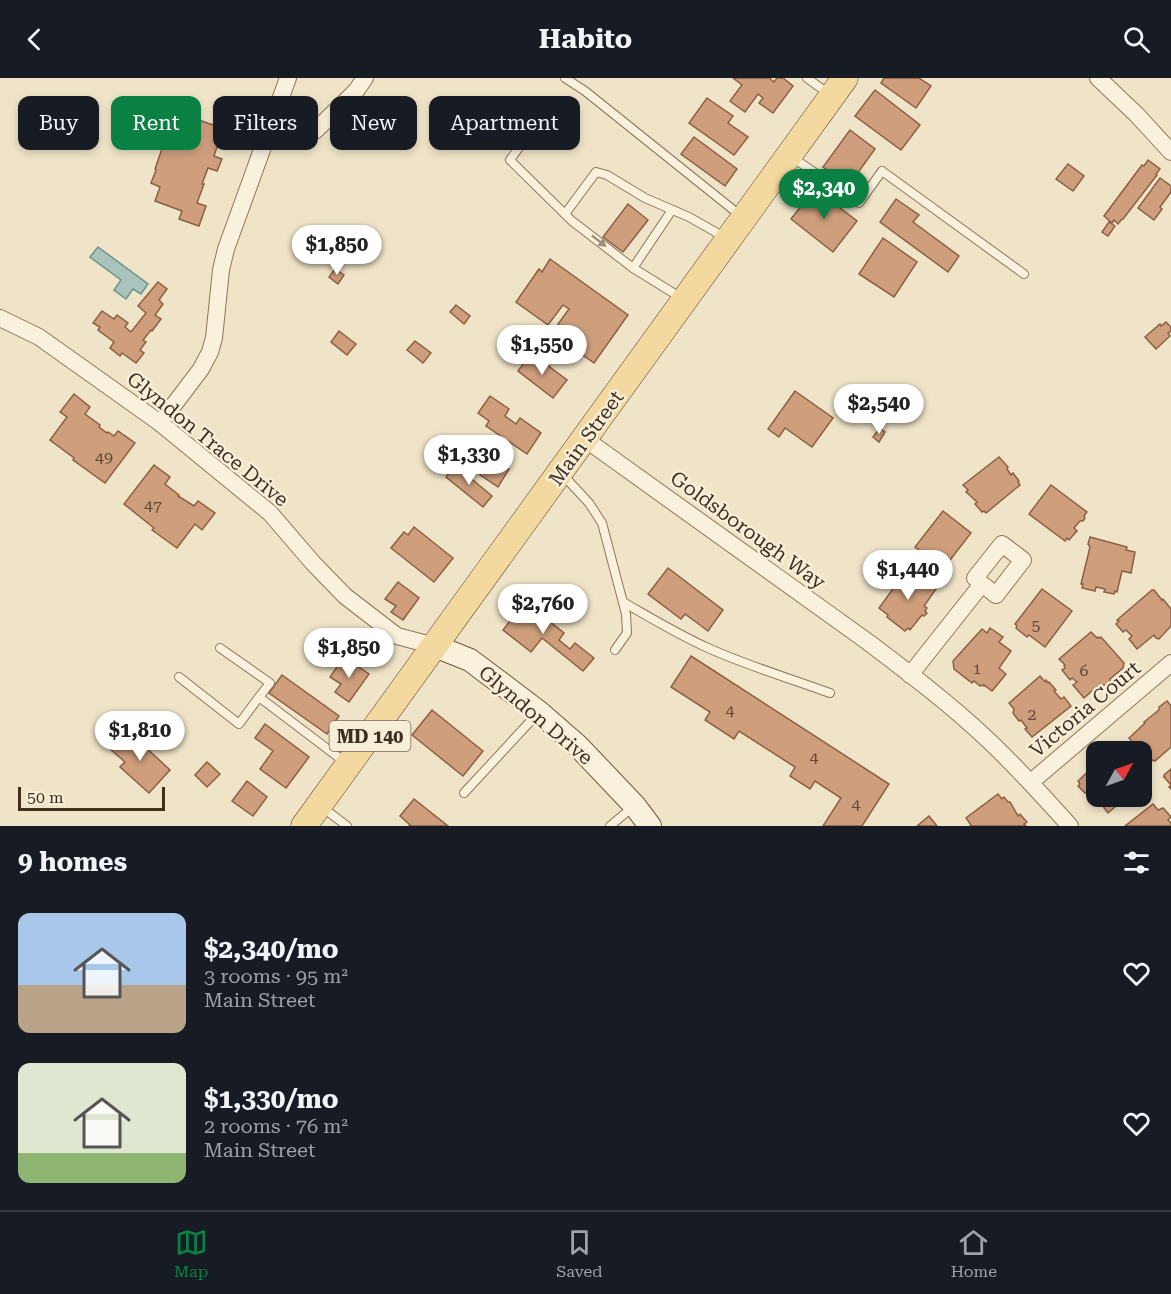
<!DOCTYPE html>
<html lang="en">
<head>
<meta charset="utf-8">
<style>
	body { margin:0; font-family:"Roboto Serif",serif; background:#20242c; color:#f1f3f6; height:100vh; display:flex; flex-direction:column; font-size:22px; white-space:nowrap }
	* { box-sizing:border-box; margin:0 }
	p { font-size:20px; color:#9ea1a6 }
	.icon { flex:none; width:33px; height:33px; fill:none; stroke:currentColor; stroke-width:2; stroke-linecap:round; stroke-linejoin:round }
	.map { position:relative; height:748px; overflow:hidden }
	.sheet { display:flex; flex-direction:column; background:#171b24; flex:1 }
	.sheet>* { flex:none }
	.hud { position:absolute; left:18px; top:18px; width:600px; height:54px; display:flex; gap:12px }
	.needle { width:39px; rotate:50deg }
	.fabs { position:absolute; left:1086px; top:663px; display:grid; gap:12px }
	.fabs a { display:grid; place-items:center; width:66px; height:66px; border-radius:12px; background:#171b24; box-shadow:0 3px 9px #0003; font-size:30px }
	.scale { position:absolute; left:18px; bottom:15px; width:147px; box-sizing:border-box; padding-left:6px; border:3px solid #3d2e20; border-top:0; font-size:16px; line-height:21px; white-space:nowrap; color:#3d2e20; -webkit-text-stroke:4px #f7eed8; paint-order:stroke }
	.price { position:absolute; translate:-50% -51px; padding:0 14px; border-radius:21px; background:#fff; color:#222; font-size:20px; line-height:39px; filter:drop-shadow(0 2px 3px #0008) }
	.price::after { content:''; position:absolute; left:50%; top:36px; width:18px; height:14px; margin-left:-9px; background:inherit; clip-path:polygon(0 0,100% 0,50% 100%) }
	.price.current { background:#0b8043; color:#fff }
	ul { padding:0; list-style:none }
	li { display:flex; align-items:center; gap:18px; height:150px; padding:0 18px }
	li span { display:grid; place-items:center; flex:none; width:168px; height:120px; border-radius:12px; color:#555 }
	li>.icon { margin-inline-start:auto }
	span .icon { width:72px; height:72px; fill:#fffc; stroke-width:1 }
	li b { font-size:26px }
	h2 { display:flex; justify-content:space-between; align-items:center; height:72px; padding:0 18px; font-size:26px }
	.chip { padding:0 21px; border-radius:12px; background:#171b24; box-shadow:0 3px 9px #0003; font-size:21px; line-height:54px }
	.chip.current { background:#0b8043; color:#fff }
	header { display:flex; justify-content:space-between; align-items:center; height:78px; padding:0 18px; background:#171b24; font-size:27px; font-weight:700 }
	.tab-bar { display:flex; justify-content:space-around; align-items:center; height:84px; border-top:2px solid #363941; background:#171b24; font-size:16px; color:#9ea1a6 }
	.tab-bar a { display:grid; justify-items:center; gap:3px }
	.tab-bar .current { color:#0b8043 }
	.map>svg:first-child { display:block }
	.water { fill:#a9c4bc; stroke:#6f938a; stroke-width:1.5 }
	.building { fill:#cf9f7d; stroke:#8d5f41; stroke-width:1.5 }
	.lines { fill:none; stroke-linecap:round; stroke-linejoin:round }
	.lane-casing { stroke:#8d765c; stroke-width:10 }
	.street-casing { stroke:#8d765c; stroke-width:18 }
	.secondary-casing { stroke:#6f573f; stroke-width:24 }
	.primary-casing { stroke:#5b4430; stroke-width:27 }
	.lane { stroke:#faf1dc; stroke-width:8 }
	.street { stroke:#faf1dc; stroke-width:16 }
	.secondary { stroke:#faf1dc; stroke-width:22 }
	.primary { stroke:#f3d9a0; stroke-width:26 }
	.oneway { fill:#9c907e }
	.labels { text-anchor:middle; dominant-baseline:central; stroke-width:5; stroke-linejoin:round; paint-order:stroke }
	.number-label { font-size:16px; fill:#624a37 }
	.shield { fill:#f7eed8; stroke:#756857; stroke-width:1.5 }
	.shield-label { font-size:18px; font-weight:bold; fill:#3d2e20 }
	.street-label { font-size:20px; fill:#3d2e20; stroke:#f7eed8 }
</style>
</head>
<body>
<header><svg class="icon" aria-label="back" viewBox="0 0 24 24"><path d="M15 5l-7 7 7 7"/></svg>Habito<svg class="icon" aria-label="search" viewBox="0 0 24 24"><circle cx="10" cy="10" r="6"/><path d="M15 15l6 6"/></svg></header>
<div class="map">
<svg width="1171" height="748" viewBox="0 0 1171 748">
	<rect width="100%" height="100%" fill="#f0e4c8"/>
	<polygon class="water" points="98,169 148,206 141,216 133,211 126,221 114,212 121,202 90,179"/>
	<g class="building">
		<polygon points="733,0 769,0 774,4 777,0 783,0 793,8 773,35 759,25 763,20 758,16 745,34 730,23 742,7"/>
		<polygon points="884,0 919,0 931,8 916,30 881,5"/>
		<polygon points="875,12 920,47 901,72 855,38"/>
		<polygon points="707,20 733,38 728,45 748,59 734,77 689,45"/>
		<polygon points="185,37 213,47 216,39 235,46 229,66 222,63 220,70 217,69 214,78 222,81 217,93 208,90 202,106 204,106 197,125 206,128 199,148 179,141 182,133 155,123 160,109 151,105 156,92 155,91 165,62 173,65 175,61 166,58 171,43 182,46"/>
		<polygon points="850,52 875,71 849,107 823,89"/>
		<polygon points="694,59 737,91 725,108 681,76"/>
		<polygon points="1148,82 1160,91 1156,96 1157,97 1123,141 1122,141 1118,146 1114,142 1112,145 1104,138 1142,87 1144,88"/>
		<polygon points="1068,86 1084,98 1073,113 1056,101"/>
		<polygon points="1160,100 1171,108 1171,114 1160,129 1162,131 1154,142 1138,130"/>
		<polygon points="815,111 857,143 833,174 791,141"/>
		<polygon points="896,121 919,137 913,144 959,178 948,194 880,144"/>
		<polygon points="628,126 648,142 623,174 603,159"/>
		<polygon points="1109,144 1115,148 1108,158 1102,154"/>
		<polygon points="883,160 917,184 894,219 859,196"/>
		<polygon points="550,181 628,237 594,285 564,264 571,255 558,246 569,231 563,227 548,247 516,224 539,191 542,194"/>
		<polygon points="335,191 344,197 338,206 329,199"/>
		<polygon points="158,204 167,211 159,222 163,226 155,237 161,241 152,253 151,252 143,262 146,264 140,272 144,275 136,285 122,275 120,278 110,270 114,264 98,252 100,249 93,245 102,233 114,241 117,237 128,245 125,249 131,254 146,235 138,228"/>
		<polygon points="456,227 470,238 464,246 450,234"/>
		<polygon points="1166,244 1171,249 1171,253 1168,255 1170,258 1156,271 1145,259 1160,246 1161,248"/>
		<polygon points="339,253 356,266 347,277 331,264"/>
		<polygon points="415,263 431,275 423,285 407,272"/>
		<polygon points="531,275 567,302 553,320 518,293"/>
		<polygon points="795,313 833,340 812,369 785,350 779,359 768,351"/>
		<polygon points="74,316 90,329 85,336 100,347 99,349 107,355 108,354 114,358 118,353 135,365 105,405 73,382 74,380 50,362 67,339 60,334"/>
		<polygon points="490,318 509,331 505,338 516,346 520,340 541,355 527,376 486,348 489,343 478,335"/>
		<polygon points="880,350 885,354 879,364 873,359"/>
		<polygon points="484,374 509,391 498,409 473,392"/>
		<polygon points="999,379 1008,389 1007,391 1011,397 1013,395 1019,403 1018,404 1020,407 986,435 984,433 982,434 975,426 977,424 966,414 968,412 963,407"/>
		<polygon points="154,387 170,399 165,406 179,417 178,418 194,428 198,423 215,435 202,452 195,446 177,470 152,452 154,450 124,426"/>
		<polygon points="455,387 492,418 483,429 446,399"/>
		<polygon points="1051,407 1087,434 1084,438 1085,440 1083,443 1080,443 1074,450 1077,453 1069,462 1067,460 1065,463 1029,436"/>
		<polygon points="943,433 971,455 943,491 942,489 940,492 931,485 933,482 915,469"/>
		<polygon points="414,449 453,480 434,504 391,470 404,454 408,457"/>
		<polygon points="1090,459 1127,469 1126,472 1135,474 1131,495 1122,493 1117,514 1115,513 1114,516 1104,514 1105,511 1096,509 1095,513 1082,510 1083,506 1081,506 1090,469 1088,466"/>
		<polygon points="668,490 723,532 708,553 685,536 681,541 648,516"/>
		<polygon points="910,491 919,498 917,501 923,506 926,503 936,511 924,528 927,530 925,533 927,535 924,538 922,537 910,552 908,550 905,553 887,539 888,537 879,530 906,493 907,494"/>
		<polygon points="398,504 419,520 403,542 391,534 396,528 385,521"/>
		<polygon points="1042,511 1072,533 1045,569 1029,557 1027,559 1016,550 1017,548 1015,546"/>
		<polygon points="1152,512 1154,512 1162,522 1161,523 1163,521 1171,531 1171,548 1159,561 1156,560 1154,557 1137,571 1129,561 1132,558 1126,552 1123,554 1116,546 1119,543 1117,542"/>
		<polygon points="525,524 564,555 559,562 570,571 575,565 594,580 583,593 542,560 531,574 503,552"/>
		<polygon points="990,550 1003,559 999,564 1011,573 999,590 1006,596 992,613 984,607 984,608 981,607 980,608 974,603 972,605 954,591 953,583 982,551 987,555"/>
		<polygon points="1091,554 1097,560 1098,559 1100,560 1101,559 1124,585 1123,590 1110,601 1110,604 1106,607 1102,607 1100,606 1084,620 1073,607 1077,604 1072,600 1070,602 1062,592 1065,590 1064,588 1065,587 1059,581"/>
		<polygon points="691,578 889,706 862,748 823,748 841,720 815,703 810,711 790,698 795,689 739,653 734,661 705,642 710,634 671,609"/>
		<polygon points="344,579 369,596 349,624 335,614 341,606 330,599"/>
		<polygon points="282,597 339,638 327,656 269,615"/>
		<polygon points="1040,598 1045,604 1046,602 1048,605 1049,604 1056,612 1054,613 1061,621 1064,619 1071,628 1032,659 1025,651 1027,650 1021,642 1019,643 1013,635 1014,631 1009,625"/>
		<polygon points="1167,623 1171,628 1171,669 1155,683 1153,682 1151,684 1144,676 1146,674 1140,668 1138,670 1129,660 1145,645 1144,644 1159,632 1159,629"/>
		<polygon points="432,632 483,673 463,698 412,657"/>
		<polygon points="265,646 309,679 286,710 260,691 273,673 255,660"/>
		<polygon points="127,652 170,692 149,715 120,689 125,684 110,671"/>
		<polygon points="207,684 220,696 207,709 195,697"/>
		<polygon points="1096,686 1096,718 1128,718 1108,735 1102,727 1097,727 1094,724 1094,721 1087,714 1085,715 1078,708 1080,706 1078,703"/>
		<polygon points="1171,691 1171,711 1169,709 1171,707 1164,699 1165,699 1164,697"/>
		<polygon points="247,703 267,719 253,738 232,723"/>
		<polygon points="998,716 1002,721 1004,719 1008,724 1010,724 1018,738 1020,736 1027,744 1024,746 1026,748 970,748 971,747 966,740"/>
		<polygon points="414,721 448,748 409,748 410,747 400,738"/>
		<polygon points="1153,726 1158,732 1163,730 1171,739 1168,742 1171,745 1171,748 1125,748"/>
		<polygon points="929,738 937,748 917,748"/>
	</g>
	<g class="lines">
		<defs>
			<g id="lane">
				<polyline points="565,0 585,13 741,138"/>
				<polyline points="807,0 829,16"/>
				<polyline points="540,40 510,82 572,143 633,190"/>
				<polyline points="792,79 859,125 882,93 1024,196"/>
				<polyline points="672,132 633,190 683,221"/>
				<polyline points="565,136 596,94 607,97 645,120 689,139 726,160"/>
				<polyline points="563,397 589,425 602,445 626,536 627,555 615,572"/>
				<path d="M623 524C651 540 679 557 708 570 748 588 789 600 830 615"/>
				<polyline points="220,570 270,605 259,619 346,685"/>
				<polyline points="179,599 239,646 259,619"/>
				<polyline points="464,715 539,634"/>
				<polyline points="322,729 347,748"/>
				<polyline points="610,748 634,728"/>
			</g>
			<g id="street">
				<polyline points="1098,0 1137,37 1171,74"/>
				<polyline points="266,57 289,62 302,60 316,52 356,13 365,0"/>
				<polyline points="0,240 39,259 160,345 270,435 313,485 345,518 397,558 435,568"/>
				<polyline points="160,345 201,291 210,274 214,260 221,192 226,171 288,0"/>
				<path d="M585 361 868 564C909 595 950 626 987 661 1016 688 1043 718 1070 748"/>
				<polyline points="910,597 982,506 996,517 1023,482 1002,466 975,500 982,506"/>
				<polyline points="1031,704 1171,585"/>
			</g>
			<polyline id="secondary" points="435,568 470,582 539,634 578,668 635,728 650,748"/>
			<polyline id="primary" points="304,748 845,0"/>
		</defs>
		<use href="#lane" class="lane-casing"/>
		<use href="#street" class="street-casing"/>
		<use href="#secondary" class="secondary-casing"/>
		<use href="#primary" class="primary-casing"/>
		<use href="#lane" class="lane"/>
		<use href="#street" class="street"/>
		<use href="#secondary" class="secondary"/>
		<use href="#primary" class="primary"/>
	</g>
	<defs><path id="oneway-solid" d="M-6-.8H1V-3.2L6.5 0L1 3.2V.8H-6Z" transform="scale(1.5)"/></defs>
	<use class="oneway" href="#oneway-solid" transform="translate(599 163) rotate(38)"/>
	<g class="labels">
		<g class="number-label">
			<text x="104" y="379">49</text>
			<text x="153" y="427">47</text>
			<text x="1036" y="547">5</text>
			<text x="977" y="590">1</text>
			<text x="1084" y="592">6</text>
			<text x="730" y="632">4</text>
			<text x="1032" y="636">2</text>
			<text x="814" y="679">4</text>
			<text x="856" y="726">4</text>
		</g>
		<rect class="shield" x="329.5" y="643" width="81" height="30" rx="4.5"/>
		<g class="shield-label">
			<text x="370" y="658">MD 140</text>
		</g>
		<g class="street-label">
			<text transform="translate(586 360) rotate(-54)">Main Street</text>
			<text transform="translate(208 361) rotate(39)">Glyndon Trace Drive</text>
			<text transform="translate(748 452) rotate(36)">Goldsborough Way</text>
			<text transform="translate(1085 631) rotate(-40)">Victoria Court</text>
			<text transform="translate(536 637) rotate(40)">Glyndon Drive</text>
		</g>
	</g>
</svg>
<div class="fabs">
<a><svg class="needle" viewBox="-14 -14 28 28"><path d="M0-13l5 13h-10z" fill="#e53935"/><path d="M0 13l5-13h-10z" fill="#9ea1a6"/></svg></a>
</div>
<div class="scale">50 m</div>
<b class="price current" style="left:824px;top:142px">$2,340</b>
<b class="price" style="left:337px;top:198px">$1,850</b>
<b class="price" style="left:542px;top:298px">$1,550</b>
<b class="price" style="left:879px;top:357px">$2,540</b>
<b class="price" style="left:469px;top:408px">$1,330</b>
<b class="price" style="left:908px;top:523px">$1,440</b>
<b class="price" style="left:543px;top:557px">$2,760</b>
<b class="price" style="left:349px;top:601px">$1,850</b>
<b class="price" style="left:140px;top:684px">$1,810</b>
<div class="hud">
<a class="chip">Buy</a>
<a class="chip current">Rent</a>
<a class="chip">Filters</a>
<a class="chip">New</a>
<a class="chip">Apartment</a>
</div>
</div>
<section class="sheet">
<h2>9 homes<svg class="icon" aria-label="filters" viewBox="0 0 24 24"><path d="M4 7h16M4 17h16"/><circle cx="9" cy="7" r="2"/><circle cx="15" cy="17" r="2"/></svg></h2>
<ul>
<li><span style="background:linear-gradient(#a9c7e8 60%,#b9a48a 0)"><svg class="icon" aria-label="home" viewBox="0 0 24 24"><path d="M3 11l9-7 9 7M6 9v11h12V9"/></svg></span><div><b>$2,340/mo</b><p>3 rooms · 95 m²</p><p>Main Street</p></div><svg class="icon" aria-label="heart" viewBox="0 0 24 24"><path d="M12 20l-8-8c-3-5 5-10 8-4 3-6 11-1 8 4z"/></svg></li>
<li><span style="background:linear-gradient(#dfe7d0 75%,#8fb573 0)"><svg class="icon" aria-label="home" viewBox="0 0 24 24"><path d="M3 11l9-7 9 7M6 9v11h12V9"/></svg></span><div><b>$1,330/mo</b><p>2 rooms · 76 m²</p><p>Main Street</p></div><svg class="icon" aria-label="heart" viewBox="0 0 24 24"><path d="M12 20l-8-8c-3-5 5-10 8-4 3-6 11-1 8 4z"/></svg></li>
</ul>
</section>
<nav class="tab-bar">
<a class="current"><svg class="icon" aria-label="map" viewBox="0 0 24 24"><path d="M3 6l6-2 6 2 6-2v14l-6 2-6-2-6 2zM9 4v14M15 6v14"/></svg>Map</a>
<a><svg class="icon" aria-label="saved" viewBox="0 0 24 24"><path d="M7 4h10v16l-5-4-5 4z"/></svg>Saved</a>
<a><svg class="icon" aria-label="home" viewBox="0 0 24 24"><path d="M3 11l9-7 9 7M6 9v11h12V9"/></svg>Home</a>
</nav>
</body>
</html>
